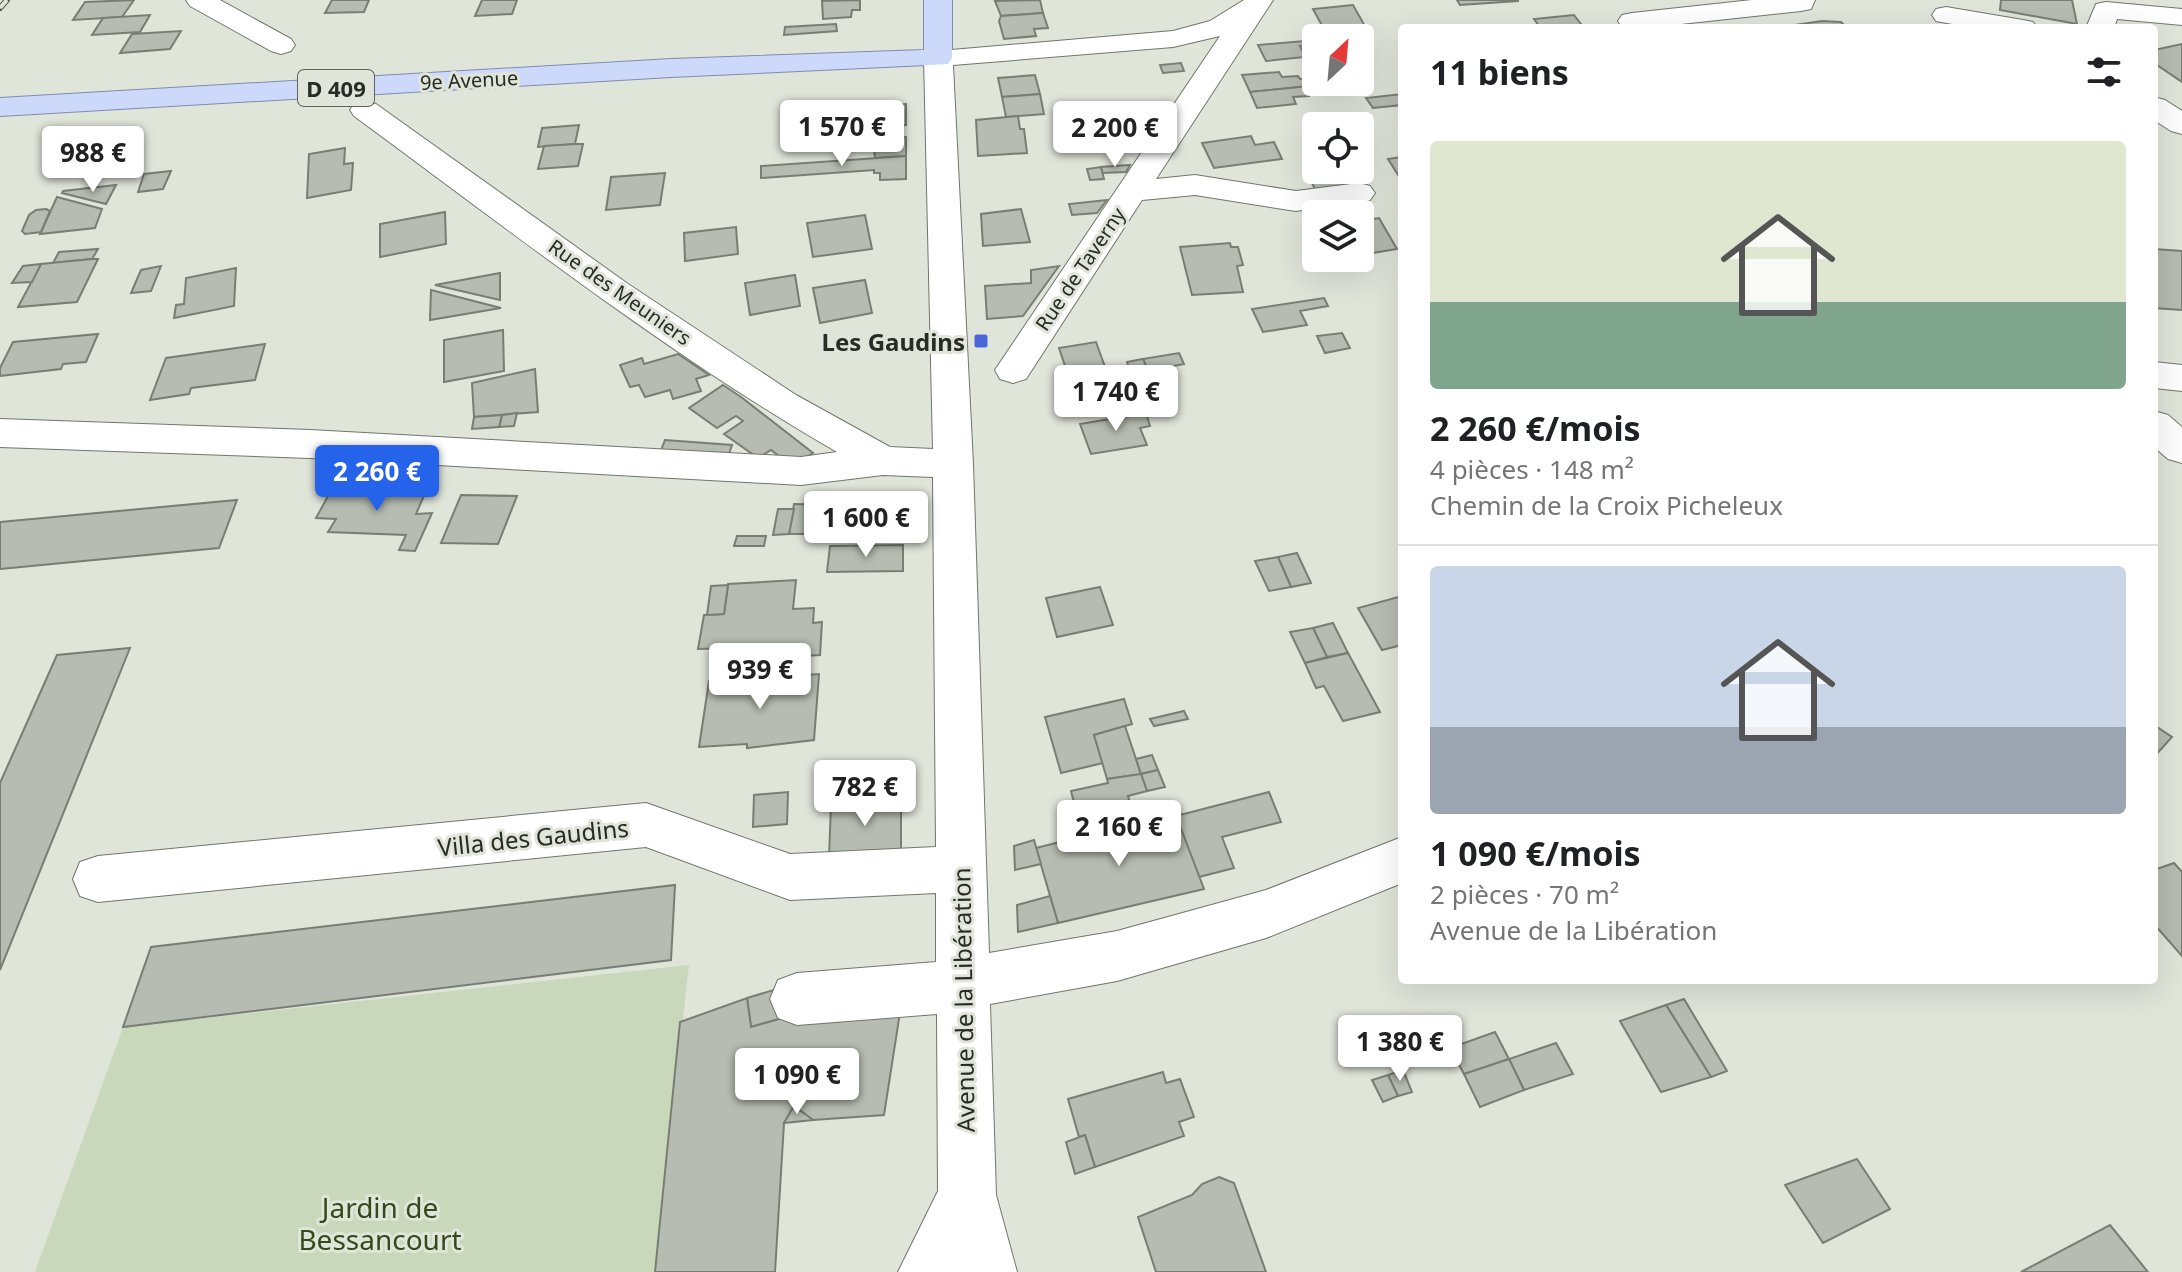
<!DOCTYPE html>
<html lang="fr">
<head>
<meta charset="utf-8">
<style>
	body { margin:0; font-family:"Noto Sans",sans-serif; background:#f6f6f6; color:#202124; height:100vh; display:flex; flex-direction:column; font-size:30px; white-space:nowrap }
	* { box-sizing:border-box; margin:0 }
	p { font-size:26px; color:#757577 }
	.icon { flex:none; width:44px; height:44px; fill:none; stroke:currentColor; stroke-width:2; stroke-linecap:round; stroke-linejoin:round }
	.map { position:relative; flex:1; overflow:hidden }
	.panel { position:absolute; left:1398px; top:24px; width:760px; height:960px; display:flex; flex-direction:column; background:#fff; border-radius:8px; box-shadow:0 8px 32px #0002 }
	.panel>* { flex:none }
	.needle { width:52px; rotate:26deg }
	.tools { position:absolute; left:1302px; top:24px; display:grid; gap:16px }
	.tools a { display:grid; place-items:center; width:72px; height:72px; border-radius:8px; background:#fff; box-shadow:0 8px 32px #0002; font-size:40px }
	.price { position:absolute; translate:-50% -68px; padding:0 18px; border-radius:8px; background:#fff; color:#222; font-size:26px; line-height:52px; filter:drop-shadow(0 2px 4px #0008) }
	.price::after { content:''; position:absolute; left:50%; top:48px; width:24px; height:18px; margin-left:-12px; background:inherit; clip-path:polygon(0 0,100% 0,50% 100%) }
	.price.current { background:#2563eb; color:#fff }
	ul { padding:0; list-style:none }
	li { display:grid; align-content:center; gap:16px; height:424px; padding:0 32px }
	li+li { border-top:2px solid #e0e0e0 }
	li span { display:grid; place-items:center; height:248px; border-radius:8px; color:#555 }
	li>.icon { margin-inline-start:auto }
	span .icon { width:144px; height:144px; fill:#fffc; stroke-width:1 }
	li b { font-size:34px }
	h2 { display:flex; justify-content:space-between; align-items:center; height:96px; padding:0 32px; font-size:34px }
	.map>svg:first-child { display:block }
	.green { fill:#c9d7bb }
	.building { fill:#b6bcb1; stroke:#797e75; stroke-width:2 }
	.lines { fill:none; stroke-linecap:round; stroke-linejoin:round }
	.minor-casing { stroke:#71766c; stroke-width:2 }
	.major-casing { stroke:#7e8cb0; stroke-width:2 }
	.minor { fill:#fff; fill-rule:evenodd }
	.major { fill:#cdd9fb; fill-rule:evenodd }
	.rail-casing { stroke:#575a54; stroke-width:6 }
	.rail { stroke:#e0e5da; stroke-width:4; stroke-dasharray:13; stroke-linecap:butt }
	.poi-dot { fill:#4966da; stroke:#e0e5da; stroke-width:3 }
	.labels { text-anchor:middle; dominant-baseline:central; stroke-width:6; stroke-linejoin:round; paint-order:stroke }
	.far-street-label { font-size:20px; fill:#292b27; stroke:#e0e5da }
	.shield { fill:#e0e5da; stroke:#60635d; stroke-width:2 }
	.shield-label { font-size:22px; font-weight:bold; fill:#292b27 }
	.poi-label { font-size:24px; font-weight:bold; fill:#292b27; stroke:#e0e5da; text-anchor:end }
	.street-label { font-size:24px; fill:#292b27; stroke:#e0e5da }
	.near-park-label { font-size:28px; fill:#354a1a; stroke:#e0e5da }
</style>
</head>
<body>
<div class="map">
<svg width="2182" height="1272" viewBox="0 0 2182 1272">
	<rect width="100%" height="100%" fill="#e0e5da"/>
	<polygon class="green" points="689,965 655,1272 35,1272 123,1027"/>
	<g class="building">
		<polygon points="134,0 122,17 73,20 85,2"/>
		<polygon points="332,0 369,0 364,12 325,13"/>
		<polygon points="482,0 517,0 512,14 475,16"/>
		<polygon points="860,0 860,10 852,10 851,17 823,19 822,1"/>
		<polygon points="1040,0 1043,13 1001,16 995,1"/>
		<polygon points="1457,0 1518,0 1518,1 1460,5"/>
		<polygon points="2001,0 2072,0 2077,24 2000,10"/>
		<polygon points="1353,5 1366,28 1325,31 1313,9"/>
		<polygon points="1043,13 1048,28 1034,29 1036,36 1004,39 999,21 1001,16"/>
		<polygon points="150,15 140,32 92,35 103,18"/>
		<polygon points="1574,15 1584,28 1540,27 1534,19"/>
		<polygon points="1822,21 1841,22 1847,28 1781,27"/>
		<polygon points="836,24 837,31 784,35 785,27"/>
		<polygon points="181,31 170,49 120,53 132,34"/>
		<polygon points="1316,40 1316,45 1300,46 1305,57 1266,61 1258,45"/>
		<polygon points="2182,44 2182,82 2154,63 2154,50"/>
		<polygon points="1181,63 1184,71 1163,73 1160,65"/>
		<polygon points="1279,72 1282,77 1298,76 1300,79 1316,78 1316,82 1348,82 1250,92 1242,75"/>
		<polygon points="1035,75 1040,94 1002,97 998,78"/>
		<polygon points="1348,82 1354,87 1308,92 1309,96 1293,97 1296,104 1257,108 1250,92"/>
		<polygon points="1040,94 1044,114 1006,117 1002,97"/>
		<polygon points="1402,94 1402,105 1373,108 1366,98"/>
		<polygon points="906,104 906,125 866,128 864,107"/>
		<polygon points="1153,112 1164,114 1155,127 1131,122 1137,113 1150,116"/>
		<polygon points="1018,116 1020,129 1024,129 1027,153 978,156 976,120"/>
		<polygon points="579,125 575,144 538,147 542,128"/>
		<polygon points="837,132 838,142 802,144 803,134"/>
		<polygon points="1251,136 1255,145 1274,142 1282,159 1214,168 1202,143"/>
		<polygon points="906,137 906,156 875,158 873,139"/>
		<polygon points="575,144 583,144 578,166 538,169 544,146"/>
		<polygon points="345,148 344,164 353,163 351,190 307,198 309,154"/>
		<polygon points="906,156 906,179 880,180 880,173 874,173 874,170 761,178 761,166"/>
		<polygon points="1402,157 1402,181 1388,159"/>
		<polygon points="1130,165 1126,172 1102,173 1101,167"/>
		<polygon points="1101,167 1104,179 1090,180 1087,169"/>
		<polygon points="171,171 163,189 138,192 144,174"/>
		<polygon points="665,173 660,205 606,210 611,177"/>
		<polygon points="1348,173 1356,188 1317,193 1309,177"/>
		<polygon points="116,185 106,204 62,193 63,191"/>
		<polygon points="57,197 102,209 95,228 40,234"/>
		<polygon points="1107,200 1097,213 1072,215 1069,204"/>
		<polygon points="46,209 50,211 41,232 25,234 22,231 29,215 36,210"/>
		<polygon points="1021,209 1030,242 983,246 981,214"/>
		<polygon points="445,212 446,244 380,257 380,224"/>
		<polygon points="865,215 872,249 813,257 807,223"/>
		<polygon points="1379,218 1397,249 1360,255 1360,221"/>
		<polygon points="736,227 738,254 685,261 684,233"/>
		<polygon points="1230,243 1231,247 1238,247 1243,265 1237,266 1243,292 1192,295 1180,247"/>
		<polygon points="98,249 92,259 53,263 59,252"/>
		<polygon points="2154,249 2182,251 2182,310 2154,308"/>
		<polygon points="92,259 98,259 77,302 18,307 41,264"/>
		<polygon points="41,264 32,282 12,283 23,266"/>
		<polygon points="161,266 151,291 131,293 141,270"/>
		<polygon points="1059,266 1023,316 987,319 985,286 1031,283 1031,270"/>
		<polygon points="236,268 234,306 174,318 176,305 184,304 186,278"/>
		<polygon points="500,273 500,300 435,285"/>
		<polygon points="795,275 800,306 750,315 745,283"/>
		<polygon points="865,280 872,313 820,323 813,288"/>
		<polygon points="431,290 501,308 430,320"/>
		<polygon points="1324,298 1328,306 1300,311 1307,325 1263,332 1252,309"/>
		<polygon points="503,330 504,371 444,382 444,340"/>
		<polygon points="1342,333 1350,348 1325,353 1317,336"/>
		<polygon points="98,334 86,362 63,364 61,369 0,376 0,368 13,342"/>
		<polygon points="1096,342 1109,378 1071,384 1059,348"/>
		<polygon points="265,344 255,380 191,388 189,394 150,400 166,358"/>
		<polygon points="1179,353 1184,364 1148,371 1143,359"/>
		<polygon points="678,354 709,375 696,379 701,391 673,399 670,390 645,397 639,385 630,387 620,365 642,358 644,364"/>
		<polygon points="1143,359 1148,371 1131,374 1127,362"/>
		<polygon points="535,369 538,412 474,417 472,383"/>
		<polygon points="1109,378 1116,395 1126,394 1130,406 1078,416 1071,384"/>
		<polygon points="723,385 741,397 813,453 792,466 771,450 758,458 724,434 743,421 736,416 717,428 689,408"/>
		<polygon points="517,413 514,426 499,427 502,415"/>
		<polygon points="1146,413 1150,426 1140,428 1147,445 1091,454 1080,424"/>
		<polygon points="502,415 499,427 472,429 474,417"/>
		<polygon points="665,440 732,445 726,463 658,458"/>
		<polygon points="333,487 427,489 416,514 432,513 415,551 399,550 406,535 328,532 336,519 316,518"/>
		<polygon points="461,495 517,496 498,544 441,543"/>
		<polygon points="237,500 219,548 0,569 0,522"/>
		<polygon points="794,504 850,505 846,534 789,534"/>
		<polygon points="778,509 794,509 789,534 773,535"/>
		<polygon points="737,536 766,536 764,546 734,546"/>
		<polygon points="903,545 903,571 827,572 830,546"/>
		<polygon points="1297,553 1311,583 1291,587 1278,557"/>
		<polygon points="1278,557 1291,587 1269,591 1255,561"/>
		<polygon points="796,580 793,609 814,608 813,623 822,622 820,655 789,657 788,663 730,665 733,648 698,649 704,615 724,614 728,584"/>
		<polygon points="728,585 724,614 707,615 711,586"/>
		<polygon points="1100,587 1113,625 1057,637 1046,598"/>
		<polygon points="1402,596 1402,645 1382,650 1358,608"/>
		<polygon points="1333,623 1348,653 1327,657 1313,628"/>
		<polygon points="1313,628 1327,657 1305,663 1290,632"/>
		<polygon points="130,648 0,970 0,783 57,655"/>
		<polygon points="1348,653 1380,712 1343,721 1324,686 1316,688 1305,663"/>
		<polygon points="788,663 788,676 734,679 735,665"/>
		<polygon points="819,674 814,740 747,748 747,744 699,747 709,681"/>
		<polygon points="1124,699 1132,724 1094,735 1103,763 1061,773 1045,717"/>
		<polygon points="1184,711 1188,719 1154,726 1150,719"/>
		<polygon points="2154,725 2172,737 2154,757"/>
		<polygon points="1125,726 1141,774 1107,779 1094,735"/>
		<polygon points="1152,755 1158,770 1141,774 1136,759"/>
		<polygon points="1158,770 1165,787 1147,791 1141,774"/>
		<polygon points="1141,774 1147,791 1128,796 1132,810 1079,822 1071,791 1108,783 1107,779"/>
		<polygon points="788,792 787,824 753,827 754,795"/>
		<polygon points="1269,792 1281,822 1222,837 1234,868 1199,877 1176,816"/>
		<polygon points="901,800 901,850 829,857 831,805"/>
		<polygon points="1175,813 1204,889 1058,923 1036,848"/>
		<polygon points="1034,840 1041,864 1015,870 1014,846"/>
		<polygon points="2174,863 2182,872 2182,956 2154,924 2154,870"/>
		<polygon points="675,885 671,960 123,1027 151,947"/>
		<polygon points="1050,896 1058,923 1018,932 1017,905"/>
		<polygon points="797,983 797,1014 751,1027 747,998"/>
		<polygon points="747,998 751,1027 797,1014 901,1006 884,1115 813,1120 794,1106 784,1123 775,1272 655,1272 680,1022"/>
		<polygon points="1684,999 1727,1071 1711,1077 1666,1005"/>
		<polygon points="1666,1005 1711,1077 1661,1092 1620,1021"/>
		<polygon points="1495,1032 1509,1059 1464,1074 1450,1048"/>
		<polygon points="1556,1043 1573,1074 1524,1090 1509,1059"/>
		<polygon points="1509,1059 1524,1090 1480,1107 1464,1074"/>
		<polygon points="1403,1070 1412,1092 1398,1096 1388,1075"/>
		<polygon points="1163,1072 1166,1083 1180,1079 1194,1117 1179,1122 1184,1136 1095,1167 1085,1135 1079,1137 1068,1099"/>
		<polygon points="1388,1075 1398,1096 1383,1102 1372,1080"/>
		<polygon points="794,1106 813,1120 784,1123"/>
		<polygon points="1085,1135 1095,1167 1075,1174 1066,1142"/>
		<polygon points="1857,1159 1890,1209 1823,1243 1785,1185"/>
		<polygon points="1219,1177 1234,1183 1266,1272 1156,1272 1138,1217 1192,1195 1202,1184"/>
		<polygon points="2110,1225 2148,1272 2021,1272"/>
	</g>
	<g class="lines">
		<defs>
			<g id="minor">
				<polygon points="186,0 220,0 291,39 295,45 291,51 281,54 271,51 190,6"/>
				<path d="M1244 0H1273L1156 179 1195 175 1296 191 1359 183 1370 186 1375 193 1370 200 1296 211 1195 195 1142 200 1026 379 1013 383 1000 379 995 370 1220 36 1173 47 953 65 973 464 989 953 1117 931 1266 890 1402 837V883L1266 938 1117 981 990 1004 996 1195 1017 1272H898L938 1191 937 1014 797 1025 778 1018 770 999 778 980 797 973 936 962V893L790 900 646 847 98 902 80 896 73 879 80 862 98 856 646 803 790 854 936 847 933 477 883 475 801 485 310 458 0 447V419L310 430 801 457 837 452C667 354 512 232 354 116L350 110 354 104 365 101 376 104 628 284 796 395 890 447 933 449 924 58 928 52 1173 31 1210 21Z"/>
				<polygon points="1752,0 1815,0 1811,9 1801,11 1644,28 1622,27 1618,21 1622,15 1632,13"/>
				<polygon points="2106,2 2182,9 2182,25 2117,19 2114,28 2086,28 2096,4"/>
				<polygon points="1946,7 2023,20 2033,22 2037,28 1974,28 1936,21 1932,15 1936,9"/>
				<polygon points="2154,97 2165,100 2182,111 2182,134 2171,131 2154,120"/>
				<polygon points="2154,362 2182,365 2182,391 2154,388"/>
				<polygon points="2154,411 2168,415 2182,427 2182,463 2168,459 2154,447"/>
			</g>
			<polygon id="major" points="924,0 952,0 952,58 948,64 671,77 0,116 0,98 671,59 924,50"/>
		</defs>
		<use href="#minor" class="minor-casing"/>
		<use href="#major" class="major-casing"/>
		<use href="#minor" class="minor"/>
		<use href="#major" class="major"/>
		<defs>
			<polyline id="rail" points="0,8 7,0"/>
		</defs>
		<use href="#rail" class="rail-casing"/>
		<use href="#rail" class="rail"/>
	</g>
	<rect class="poi-dot" x="973" y="333" width="16" height="16" rx="4"/>
	<g class="labels">
		<g class="far-street-label">
			<text transform="translate(469 80) rotate(-3)">9e Avenue</text>
			<text transform="translate(1080 269) rotate(-56)">Rue de Taverny</text>
			<text transform="translate(620 292) rotate(35)">Rue des Meuniers</text>
		</g>
		<rect class="shield" x="298" y="70" width="76" height="36" rx="6"/>
		<g class="shield-label">
			<text x="336" y="88">D 409</text>
		</g>
		<g class="poi-label">
			<text x="965" y="341">Les Gaudins</text>
		</g>
		<g class="street-label">
			<text transform="translate(533 837) rotate(-6)">Villa des Gaudins</text>
			<text transform="translate(963 1000) rotate(-91)">Avenue de la Libération</text>
		</g>
		<g class="near-park-label">
			<text x="380" y="1207">Jardin de<tspan x="380" dy="32">Bessancourt</tspan></text>
		</g>
	</g>
</svg>
<div class="tools">
<a><svg class="needle" viewBox="-14 -14 28 28"><path d="M0-13l5 13h-10z" fill="#e53935"/><path d="M0 13l5-13h-10z" fill="#757577"/></svg></a>
<a><svg class="icon" aria-label="locate" viewBox="0 0 24 24"><circle cx="12" cy="12" r="6"/><path d="M12 2v4M12 18v4M2 12h4M18 12h4"/></svg></a>
<a><svg class="icon" aria-label="layers" viewBox="0 0 24 24"><path d="M12 4l9 5-9 5-9-5zM3 14l9 5 9-5"/></svg></a>
</div>
<b class="price" style="left:842px;top:168px">1 570 €</b>
<b class="price" style="left:1115px;top:169px">2 200 €</b>
<b class="price" style="left:93px;top:194px">988 €</b>
<b class="price" style="left:1116px;top:433px">1 740 €</b>
<b class="price current" style="left:377px;top:513px">2 260 €</b>
<b class="price" style="left:866px;top:559px">1 600 €</b>
<b class="price" style="left:760px;top:711px">939 €</b>
<b class="price" style="left:865px;top:828px">782 €</b>
<b class="price" style="left:1119px;top:868px">2 160 €</b>
<b class="price" style="left:1400px;top:1083px">1 380 €</b>
<b class="price" style="left:797px;top:1116px">1 090 €</b>
<section class="panel">
<h2>11 biens<svg class="icon" aria-label="filters" viewBox="0 0 24 24"><path d="M4 7h16M4 17h16"/><circle cx="9" cy="7" r="2"/><circle cx="15" cy="17" r="2"/></svg></h2>
<ul>
<li><span style="background:linear-gradient(#dfe7d0 65%,#7fa58c 0)"><svg class="icon" aria-label="home" viewBox="0 0 24 24"><path d="M3 11l9-7 9 7M6 9v11h12V9"/></svg></span><div><b>2 260 €/mois</b><p>4 pièces · 148 m²</p><p>Chemin de la Croix Picheleux</p></div></li>
<li><span style="background:linear-gradient(#c9d6e8 65%,#9aa5b1 0)"><svg class="icon" aria-label="home" viewBox="0 0 24 24"><path d="M3 11l9-7 9 7M6 9v11h12V9"/></svg></span><div><b>1 090 €/mois</b><p>2 pièces · 70 m²</p><p>Avenue de la Libération</p></div></li>
</ul>
</section>
</div>
</body>
</html>
